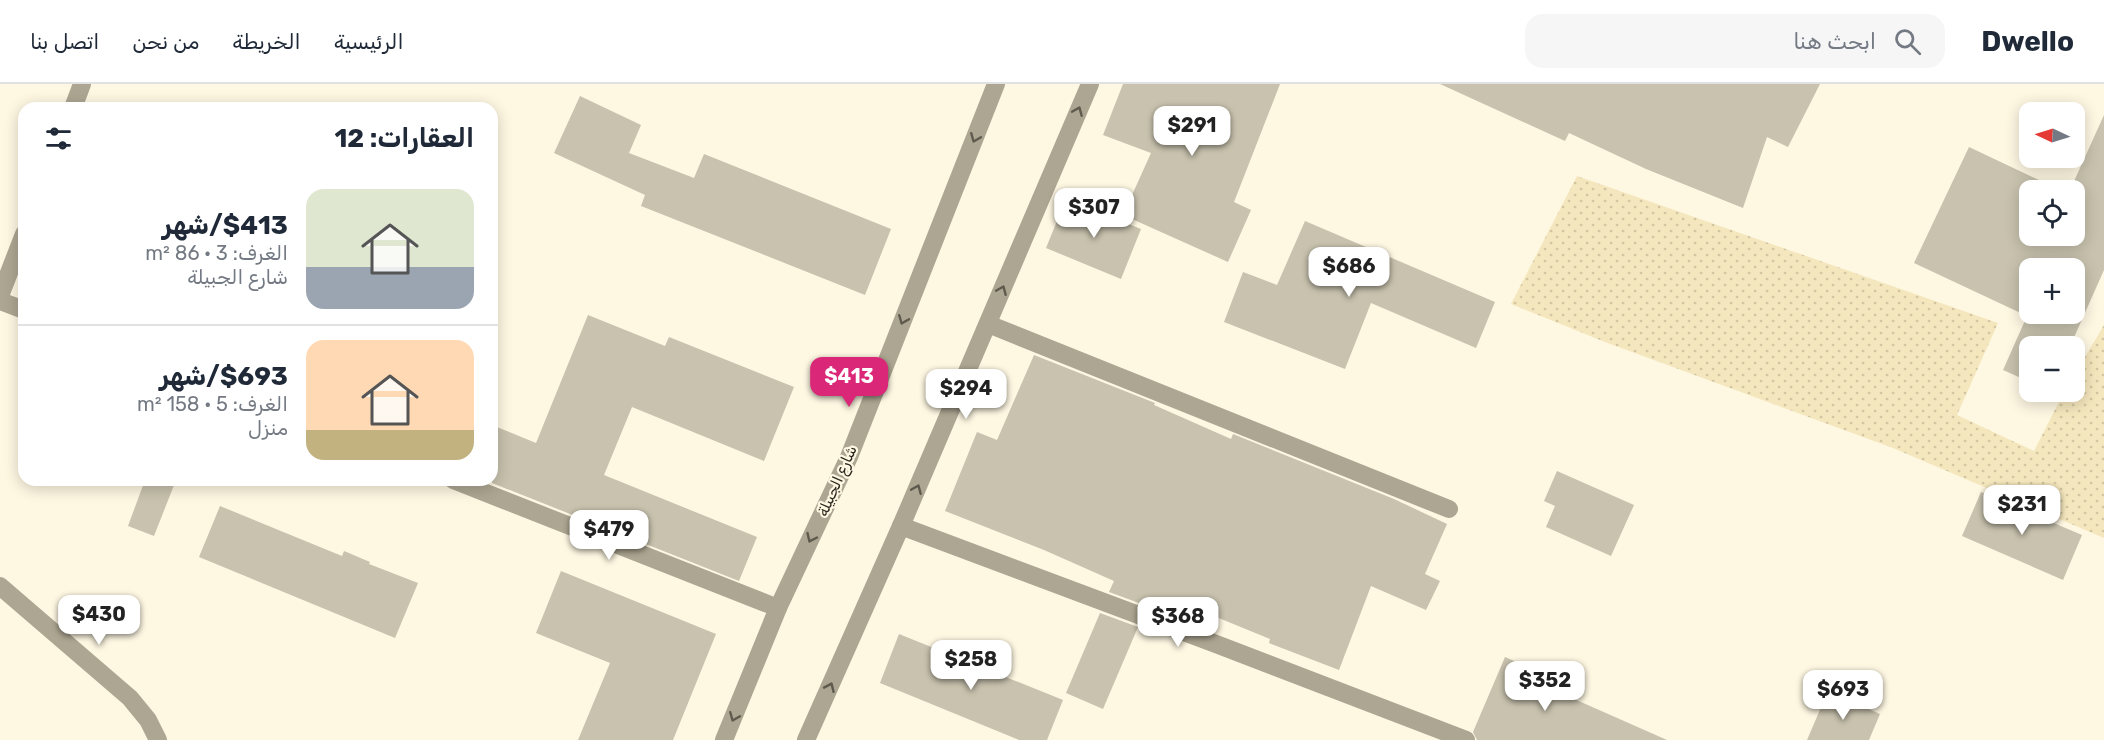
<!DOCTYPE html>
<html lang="ar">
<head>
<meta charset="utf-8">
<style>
	body { margin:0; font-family:Rubik,Cairo,sans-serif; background:#f6f6f7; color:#1f2937; direction:rtl; height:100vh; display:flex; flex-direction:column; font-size:22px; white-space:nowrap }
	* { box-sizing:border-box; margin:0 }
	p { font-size:20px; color:#747a83 }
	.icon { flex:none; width:33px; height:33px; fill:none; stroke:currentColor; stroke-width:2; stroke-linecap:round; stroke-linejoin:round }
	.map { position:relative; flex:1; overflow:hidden; direction:ltr }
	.sheet { position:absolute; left:18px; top:18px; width:480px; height:384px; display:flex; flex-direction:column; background:#fff; border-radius:18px; box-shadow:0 3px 15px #0003; direction:rtl }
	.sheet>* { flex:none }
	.needle { width:39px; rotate:274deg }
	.fabs { position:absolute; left:2019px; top:18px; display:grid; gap:12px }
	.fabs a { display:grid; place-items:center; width:66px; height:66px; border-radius:12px; background:#fff; box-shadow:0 3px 15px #0003; font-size:30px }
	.price { position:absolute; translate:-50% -51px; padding:0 14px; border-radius:12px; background:#fff; color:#222; font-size:20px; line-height:39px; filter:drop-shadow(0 2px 3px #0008) }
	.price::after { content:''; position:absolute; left:50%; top:36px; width:18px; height:14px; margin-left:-9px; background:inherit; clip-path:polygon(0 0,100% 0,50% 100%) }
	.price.current { background:#db2777; color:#fff }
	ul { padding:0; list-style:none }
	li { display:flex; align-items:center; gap:18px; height:150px; padding:0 24px }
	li+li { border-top:2px solid #e0e1e3 }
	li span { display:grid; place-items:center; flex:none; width:168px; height:120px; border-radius:18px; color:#555 }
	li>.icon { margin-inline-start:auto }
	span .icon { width:72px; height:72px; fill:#fffc; stroke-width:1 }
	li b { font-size:26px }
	h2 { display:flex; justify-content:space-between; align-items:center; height:72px; padding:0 24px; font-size:26px }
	header { display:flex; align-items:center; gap:36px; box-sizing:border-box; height:84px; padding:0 30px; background:#fff; border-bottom:2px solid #e0e1e3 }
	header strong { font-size:28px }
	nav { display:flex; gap:33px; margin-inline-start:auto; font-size:21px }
	.search { width:420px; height:54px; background:#f6f6f7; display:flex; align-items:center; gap:15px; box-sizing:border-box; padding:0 21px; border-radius:18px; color:#747a83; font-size:22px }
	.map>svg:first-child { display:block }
	.grass { fill:url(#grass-dots) }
	.building { fill:#c8c2ae; fill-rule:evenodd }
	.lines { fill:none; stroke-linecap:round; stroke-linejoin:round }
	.minor { stroke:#ada692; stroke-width:18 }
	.oneway { stroke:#5e5a4d }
	.labels { text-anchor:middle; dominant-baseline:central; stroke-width:4.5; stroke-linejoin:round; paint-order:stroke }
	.street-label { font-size:15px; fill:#2a271f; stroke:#fef7e2 }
</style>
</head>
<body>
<header>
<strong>Dwello</strong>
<div class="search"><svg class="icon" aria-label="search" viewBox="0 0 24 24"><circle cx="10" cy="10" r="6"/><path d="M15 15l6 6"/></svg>ابحث هنا</div>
<nav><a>الرئيسية</a><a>الخريطة</a><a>من نحن</a><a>اتصل بنا</a></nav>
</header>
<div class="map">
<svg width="2104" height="656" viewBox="0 0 2104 656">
	<defs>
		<pattern id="grass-dots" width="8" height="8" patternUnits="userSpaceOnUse" patternTransform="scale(1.5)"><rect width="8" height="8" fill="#f5e7bd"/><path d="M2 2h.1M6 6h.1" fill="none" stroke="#d2c6a2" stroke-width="1.8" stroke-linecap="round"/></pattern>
	</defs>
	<rect width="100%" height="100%" fill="#fef7e2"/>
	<polygon class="grass" points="1577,92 1998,239 1957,331 2034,367 2064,308 2074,308 2075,290 2104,241 2104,454 1893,364 1605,258 1511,220"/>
	<g class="building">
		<polygon points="1123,0 1280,0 1234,118 1251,126 1228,178 1123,131 1151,69 1103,51"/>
		<polygon points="1440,0 1820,0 1788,63 1767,53 1743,124 1646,85 1569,49 1565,57"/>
		<polygon points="580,12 641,41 629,69 694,94 704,70 891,145 865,211 641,122 645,111 554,69"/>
		<path d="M2104 31V186L2072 258 2074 259 2072 262H2030V298L2003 286 2027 232 1914 179 1969 63 2060 106H2030V152H2074V106H2070ZM2030 184H2074V230H2030Z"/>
		<polygon points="1066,115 1141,145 1121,195 1046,164"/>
		<polygon points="1305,137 1495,218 1476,264 1371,219 1345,285 1224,238 1243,188 1277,201"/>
		<polygon points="588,231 665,262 669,253 794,303 764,377 632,323 604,391 757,453 739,497 492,399 492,341 536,359"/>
		<polygon points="1034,271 1155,319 1154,321 1231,355 1233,350 1394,415 1447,440 1425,490 1440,497 1426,526 1371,502 1339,586 1269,559 1270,555 1170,514 1167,521 1150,513 1147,522 1109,508 1114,497 1044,466 945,427 977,348 997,356"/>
		<polygon points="1557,387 1634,421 1611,472 1546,443 1555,422 1544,417"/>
		<polygon points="145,396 176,396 154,452 128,442"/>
		<polygon points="1981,408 2082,451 2063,496 1962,452"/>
		<polygon points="220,422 342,472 344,467 370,478 369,480 418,499 395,554 199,473"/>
		<polygon points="561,487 716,550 673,656 578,656 610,579 536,549"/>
		<polygon points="1100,529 1138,543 1103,625 1066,609"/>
		<polygon points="899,550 1063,616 1047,656 1019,656 880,599"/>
		<polygon points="1505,573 1552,593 1547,603 1667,656 1477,656 1473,648"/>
		<polygon points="1828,607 1880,630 1869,656 1807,656"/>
	</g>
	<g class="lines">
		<g class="minor">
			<polyline points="73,24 82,0"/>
			<polyline points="0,212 24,150"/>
			<polyline points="0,217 24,226"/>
			<polyline points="988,240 1449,425"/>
			<polyline points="453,396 778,524"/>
			<polyline points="901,442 1216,560 1466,656"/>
			<polyline points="0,502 130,614 148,636 158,656"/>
			<polyline points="724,656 778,524 849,373 996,0"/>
			<polyline points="806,656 901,442 1090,0"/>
		</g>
	</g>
	<defs><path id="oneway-chevron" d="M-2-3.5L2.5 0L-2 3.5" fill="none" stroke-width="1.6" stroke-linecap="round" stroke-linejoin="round" transform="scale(1.5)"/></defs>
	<g class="oneway">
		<use href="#oneway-chevron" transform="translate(1078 27) rotate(-67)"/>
		<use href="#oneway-chevron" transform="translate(975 54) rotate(112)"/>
		<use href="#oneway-chevron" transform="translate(1002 206) rotate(-67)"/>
		<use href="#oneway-chevron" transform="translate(903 236) rotate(112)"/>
		<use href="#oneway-chevron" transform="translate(917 405) rotate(-67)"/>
		<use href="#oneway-chevron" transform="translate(811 454) rotate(115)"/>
		<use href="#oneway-chevron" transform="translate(830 603) rotate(-66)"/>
		<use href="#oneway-chevron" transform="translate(734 633) rotate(112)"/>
	</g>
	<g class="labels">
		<g class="street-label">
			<text transform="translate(837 397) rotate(-66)">شارع الجبيلة</text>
		</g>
	</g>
</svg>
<div class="fabs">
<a><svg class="needle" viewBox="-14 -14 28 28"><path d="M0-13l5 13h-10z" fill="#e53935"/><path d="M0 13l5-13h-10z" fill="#747a83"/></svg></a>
<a><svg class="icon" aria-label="locate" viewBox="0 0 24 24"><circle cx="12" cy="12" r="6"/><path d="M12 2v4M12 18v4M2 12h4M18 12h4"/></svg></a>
<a>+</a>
<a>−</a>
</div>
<b class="price" style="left:1192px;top:73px">$291</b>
<b class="price" style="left:1094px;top:155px">$307</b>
<b class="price" style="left:1349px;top:214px">$686</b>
<b class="price current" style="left:849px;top:324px">$413</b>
<b class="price" style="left:966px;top:336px">$294</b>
<b class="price" style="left:2022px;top:452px">$231</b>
<b class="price" style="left:609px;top:477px">$479</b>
<b class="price" style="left:99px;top:562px">$430</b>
<b class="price" style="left:1178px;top:564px">$368</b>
<b class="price" style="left:971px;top:607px">$258</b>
<b class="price" style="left:1545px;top:628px">$352</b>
<b class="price" style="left:1843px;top:637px">$693</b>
<section class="sheet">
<h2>العقارات: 12<svg class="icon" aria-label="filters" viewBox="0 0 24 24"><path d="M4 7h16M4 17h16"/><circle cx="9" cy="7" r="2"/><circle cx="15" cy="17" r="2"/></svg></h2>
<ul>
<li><span style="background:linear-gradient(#dfe7d0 65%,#9aa5b1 0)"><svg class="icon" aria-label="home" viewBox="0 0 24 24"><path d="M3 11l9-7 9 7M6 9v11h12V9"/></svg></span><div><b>$413/شهر</b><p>الغرف: 3 · 86 m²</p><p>شارع الجبيلة</p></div></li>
<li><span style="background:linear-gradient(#ffd9b3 75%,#c2b280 0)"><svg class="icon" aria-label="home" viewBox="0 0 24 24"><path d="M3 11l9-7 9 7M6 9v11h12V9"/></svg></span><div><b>$693/شهر</b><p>الغرف: 5 · 158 m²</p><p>منزل</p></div></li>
</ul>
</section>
</div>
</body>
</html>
